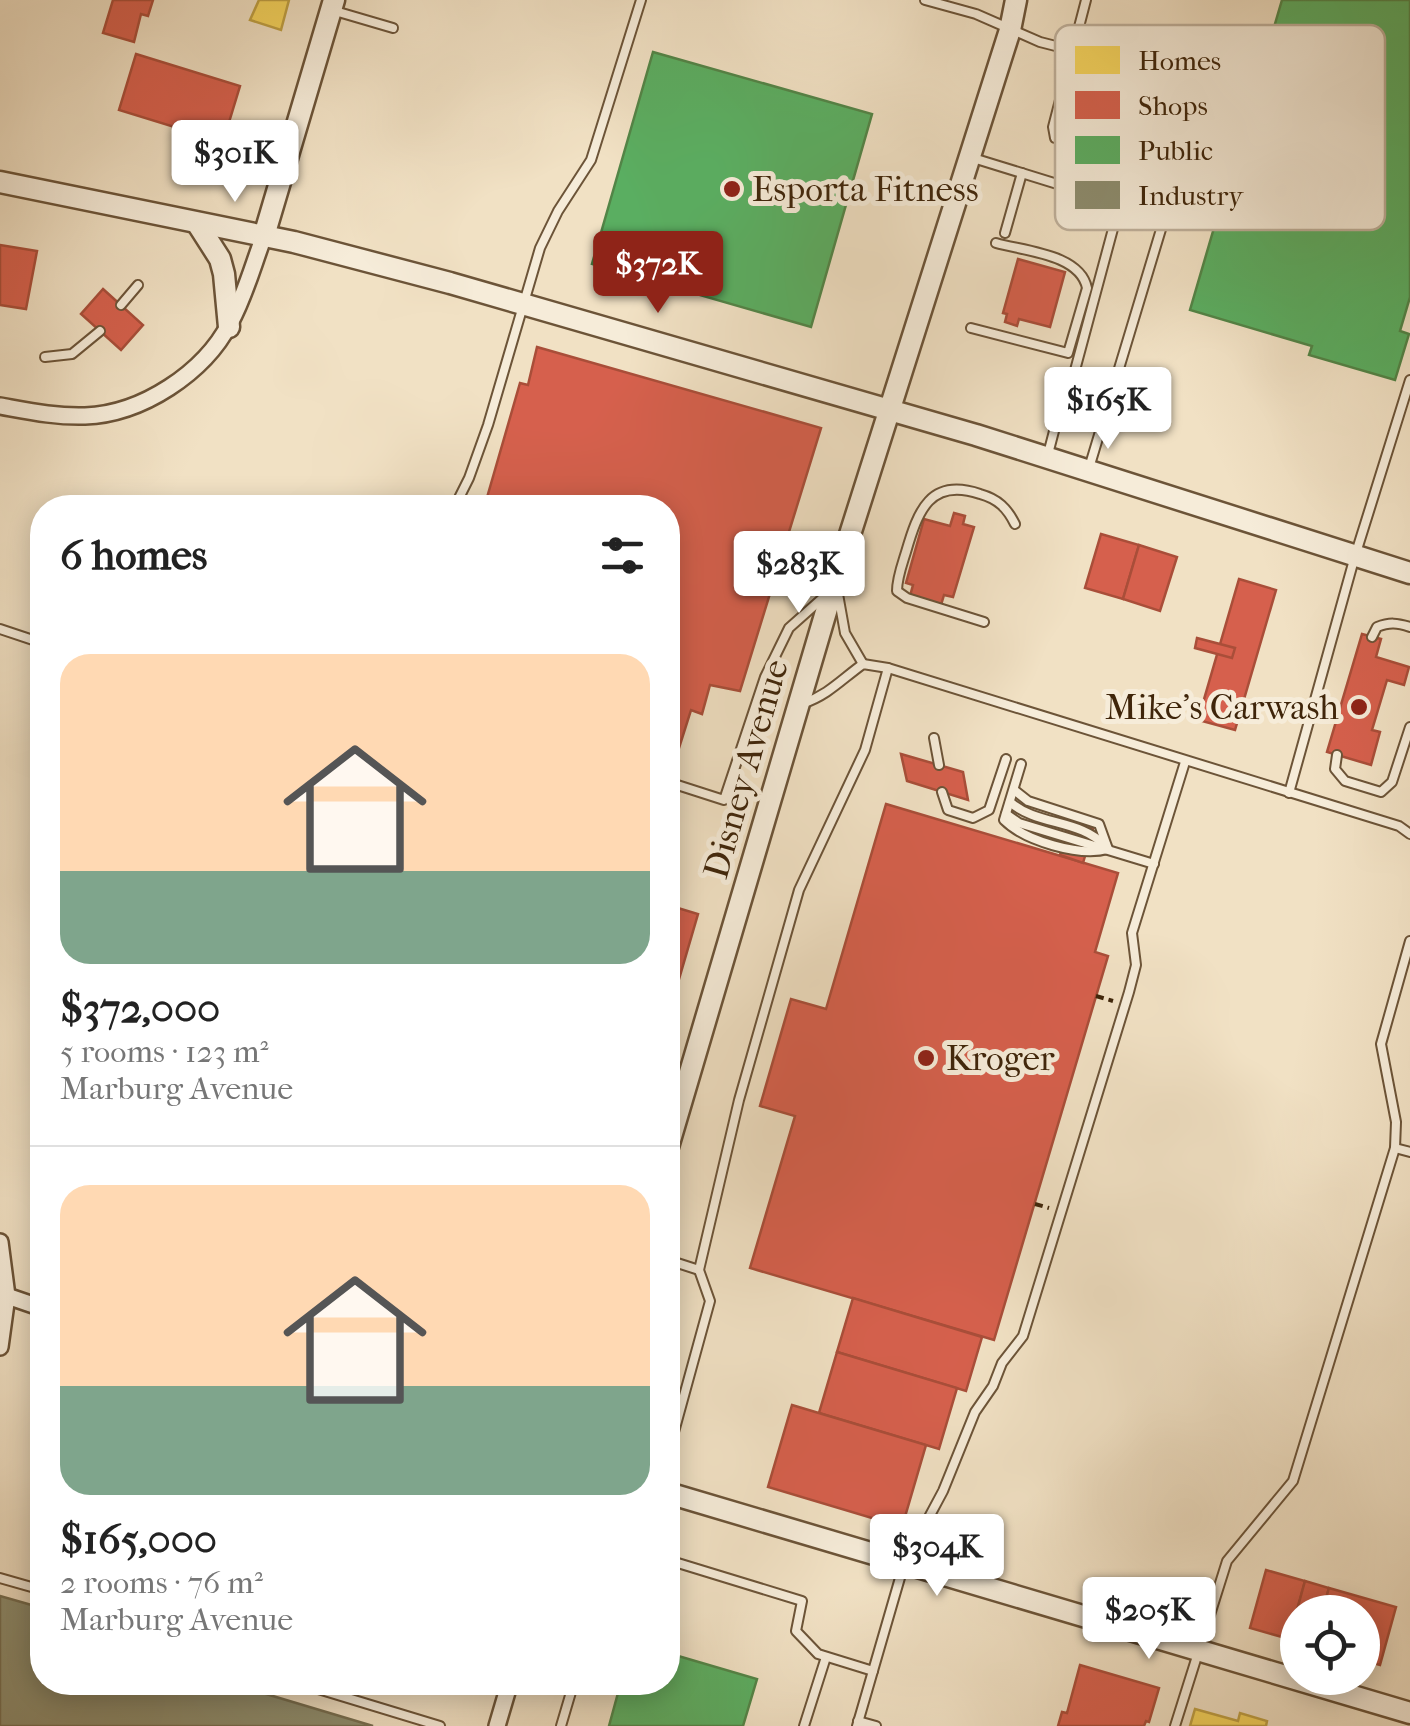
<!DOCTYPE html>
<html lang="en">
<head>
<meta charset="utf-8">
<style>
	body { margin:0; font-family:"IM FELL French Canon",serif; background:#f2f2f2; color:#222; height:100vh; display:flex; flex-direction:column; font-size:38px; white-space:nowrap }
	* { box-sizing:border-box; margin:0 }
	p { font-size:32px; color:#767676 }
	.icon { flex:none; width:55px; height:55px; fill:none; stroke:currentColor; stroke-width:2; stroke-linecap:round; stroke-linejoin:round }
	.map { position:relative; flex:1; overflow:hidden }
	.panel { position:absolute; left:30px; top:495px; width:650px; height:1200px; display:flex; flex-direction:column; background:#fff; border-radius:40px; box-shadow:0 5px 25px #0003 }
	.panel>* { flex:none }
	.tools { position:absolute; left:1280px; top:1595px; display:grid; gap:20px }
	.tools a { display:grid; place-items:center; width:100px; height:100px; border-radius:50%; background:#fff; box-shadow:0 5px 25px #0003; font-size:50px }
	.price { position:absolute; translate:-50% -85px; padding:0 22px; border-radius:10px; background:#fff; color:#222; font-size:32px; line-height:65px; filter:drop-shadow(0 2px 5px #0008) }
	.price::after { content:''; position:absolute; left:50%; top:60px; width:30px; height:22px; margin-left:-15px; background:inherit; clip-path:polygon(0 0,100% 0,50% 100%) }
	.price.active { background:#8f2418; color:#fff }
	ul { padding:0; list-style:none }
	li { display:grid; align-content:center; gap:20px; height:530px; padding:0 30px }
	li+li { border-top:2px solid #e0e0e0 }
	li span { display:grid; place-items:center; height:310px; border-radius:30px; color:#555 }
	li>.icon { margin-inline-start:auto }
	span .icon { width:180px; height:180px; fill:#fffc; stroke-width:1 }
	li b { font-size:42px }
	h2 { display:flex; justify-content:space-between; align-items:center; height:120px; padding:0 30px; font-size:42px }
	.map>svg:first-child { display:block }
	.homes { fill:#f6d55c; stroke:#bfa043; stroke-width:2.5 }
	.shops { fill:#d6604d; stroke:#a94e39; stroke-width:2.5 }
	.public { fill:#5aae61; stroke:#528547; stroke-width:2.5 }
	.industry { fill:#8c8c6e; stroke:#756d50; stroke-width:2.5 }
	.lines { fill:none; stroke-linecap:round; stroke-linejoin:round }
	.service-casing { stroke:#6c5438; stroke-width:12 }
	.minor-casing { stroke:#6c5438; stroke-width:20 }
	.tertiary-casing { stroke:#6c5438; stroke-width:25 }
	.path { stroke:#3f250a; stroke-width:4; stroke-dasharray:8 5; stroke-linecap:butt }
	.service { stroke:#f6ecd9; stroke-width:8 }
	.minor { stroke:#f6ecd9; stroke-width:15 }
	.tertiary { stroke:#f6ecd9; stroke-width:20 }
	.poi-dot { fill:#8f2418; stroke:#f6ecd9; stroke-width:4 }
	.labels { text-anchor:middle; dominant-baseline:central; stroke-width:10; stroke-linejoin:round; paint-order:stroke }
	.poi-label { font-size:35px; fill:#3f250a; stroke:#f6ecd9; text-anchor:start }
	.street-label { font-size:35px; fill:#3f250a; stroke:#f6ecd9 }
	.key { fill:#f6ecd9; stroke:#bfb09b; stroke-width:2.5 }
	.key-label { font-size:28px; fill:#3f250a }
</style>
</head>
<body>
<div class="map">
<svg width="1410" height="1726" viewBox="0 0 1410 1726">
	<rect width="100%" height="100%" fill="#f1e1c4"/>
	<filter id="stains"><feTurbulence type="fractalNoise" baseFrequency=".002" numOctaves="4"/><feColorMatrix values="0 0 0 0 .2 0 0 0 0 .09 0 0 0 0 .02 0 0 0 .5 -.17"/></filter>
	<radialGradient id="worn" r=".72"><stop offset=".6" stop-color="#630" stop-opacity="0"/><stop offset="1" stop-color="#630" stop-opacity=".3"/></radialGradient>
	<g class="homes">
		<polygon points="259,0 289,0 281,30 250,20"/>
		<polygon points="1195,1709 1238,1721 1240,1713 1267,1721 1266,1726 1190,1726"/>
	</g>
	<g class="shops">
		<polygon points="113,0 153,0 148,16 141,14 134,42 103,33"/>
		<polygon points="136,54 240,86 223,142 119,110"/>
		<polygon points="0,245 37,251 26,309 0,305"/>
		<polygon points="1018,259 1065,272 1050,327 1019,319 1017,326 1005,322 1007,314 1003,313"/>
		<polygon points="103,289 143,325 121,350 81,314"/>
		<polygon points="537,347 821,428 740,691 710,685 702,714 691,710 673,767 668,766 668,508 484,508 520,383 528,385"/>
		<polygon points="954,513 965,516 963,524 974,527 953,597 944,595 941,605 910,596 913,585 906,583 924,519 950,526"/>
		<polygon points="1101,534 1139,545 1123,599 1085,588"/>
		<polygon points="1139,545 1177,557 1160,611 1123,599"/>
		<polygon points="1239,579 1276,590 1235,730 1198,720"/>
		<polygon points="1362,634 1381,639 1376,657 1409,667 1404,685 1387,680 1372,730 1380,732 1371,765 1327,752"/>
		<polygon points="1197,638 1235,648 1232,658 1195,648"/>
		<polygon points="901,754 963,772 968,800 907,781"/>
		<polygon points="886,804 1118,873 1095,952 1108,956 994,1340 750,1268 795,1116 760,1106 791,999 826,1009"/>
		<polygon points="1069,823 1093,829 1083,863 1060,855"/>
		<polygon points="668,905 698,914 668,1017"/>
		<polygon points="853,1298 982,1337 966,1391 837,1352"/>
		<polygon points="837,1352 957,1388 939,1449 819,1413"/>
		<polygon points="792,1405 926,1445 902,1527 768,1487"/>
		<polygon points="1266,1570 1305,1581 1289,1639 1250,1628"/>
		<polygon points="1305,1581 1329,1588 1322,1612 1298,1612 1298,1641 1289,1639"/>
		<polygon points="1329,1588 1396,1607 1380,1665 1362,1660 1362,1612 1322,1612"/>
		<polygon points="1080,1665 1159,1688 1149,1722 1146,1721 1144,1726 1058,1726 1062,1712 1067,1713"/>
	</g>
	<g class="public">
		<polygon points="1282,0 1410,0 1410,297 1400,331 1409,334 1395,380 1309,355 1312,346 1190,310 1216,221 1181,211 1224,65 1260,75"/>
		<polygon points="653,52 872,114 811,327 592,264"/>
		<polygon points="668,1653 757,1679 743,1726 609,1726 621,1682 668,1682"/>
	</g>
	<polygon class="industry" points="0,1596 42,1608 42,1682 226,1682 373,1726 0,1726"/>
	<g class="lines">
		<defs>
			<g id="service">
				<polyline points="925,0 976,14 1040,42 1126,64"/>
				<polyline points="335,11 393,28"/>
				<polyline points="973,158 1164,217"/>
				<polyline points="1005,233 1022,173"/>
				<polyline points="121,305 138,285"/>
				<path d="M971 328 1068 353 1087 288C1080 254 1024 251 996 243"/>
				<polyline points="45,357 72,354 100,331"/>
				<path d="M1048 454 1065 389 1074 374 1128 173C1115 146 1082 144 1055 138L1053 127 1086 0"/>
				<polyline points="1089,468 1213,57"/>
				<polyline points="454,508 469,478 488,425 540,248 558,211 591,160 641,0"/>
				<polyline points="838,594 845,633 863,664"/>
				<path d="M984 622 907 598 897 591C897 578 902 565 906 552 918 511 930 477 980 494 998 499 1007 508 1015 524"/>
				<polyline points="0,629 42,643"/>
				<path d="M1372 637 1377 627C1390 622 1397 623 1410 627"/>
				<path d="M804 703C828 695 842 679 863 664L888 668 1399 826 1410 834"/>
				<polyline points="934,738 939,765"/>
				<polyline points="1337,755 1335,769 1345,781 1381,792 1392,782 1410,727"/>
				<path d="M1021 764 1004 820C1025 841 1080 857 1108 849"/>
				<polyline points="668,782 724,800 765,677 789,628 825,596"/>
				<polyline points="1014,790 1028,801 1099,824 1108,849"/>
				<polyline points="942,792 948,810 973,818 989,810 1006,759"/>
				<polyline points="1289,793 1355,556 1410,380"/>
				<path d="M1010 802C1037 826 1081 819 1105 846"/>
				<polyline points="1006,814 1019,823 1154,864"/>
				<polyline points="1395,1148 1410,1152"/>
				<polyline points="668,1260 699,1270"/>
				<polyline points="668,1454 710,1301 699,1270 739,1100 799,890 865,750 888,668"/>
				<polyline points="668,1560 802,1601 796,1631 818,1654 873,1671"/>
				<polyline points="0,1578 42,1590"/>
				<polyline points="295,1682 440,1726"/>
				<polyline points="858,1721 876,1726"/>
				<polyline points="561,1726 574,1682"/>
				<polyline points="804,1726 826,1657"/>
				<polyline points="857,1726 904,1564 943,1491 975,1412 993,1386 1002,1363 1023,1336 1129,992 1136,965 1132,933 1185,762"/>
				<polyline points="1175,1726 1227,1561 1293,1481 1395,1148 1396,1122 1381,1044 1410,941"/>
			</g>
			<g id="minor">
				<path d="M0 406C28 411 56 417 85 416 142 414 204 373 230 323 245 296 253 265 264 236"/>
				<polyline points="0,1242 7,1296 0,1347"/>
				<polyline points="7,1296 42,1308"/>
				<polyline points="497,1726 510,1682"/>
			</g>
			<g id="tertiary">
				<polyline points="0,182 294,242 450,283 976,435 1410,573"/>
				<polyline points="197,223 220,259 224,274 229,327"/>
				<polyline points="264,236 334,0"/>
				<polyline points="668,1147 833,588 1010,30 1016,0"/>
				<polyline points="668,1493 1410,1713"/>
			</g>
		</defs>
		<use href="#service" class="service-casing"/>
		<use href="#minor" class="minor-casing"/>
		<use href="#tertiary" class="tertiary-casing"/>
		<g class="path">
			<polyline points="1096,996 1113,1001"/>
			<polyline points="1035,1204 1049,1208"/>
		</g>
		<use href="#service" class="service"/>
		<use href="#minor" class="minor"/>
		<use href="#tertiary" class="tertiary"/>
	</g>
	<g class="poi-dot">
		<circle cx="732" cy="189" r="10"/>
		<circle cx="1359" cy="707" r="10"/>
		<circle cx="926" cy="1058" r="10"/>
	</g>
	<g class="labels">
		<g class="poi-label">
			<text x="752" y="189">Esporta Fitness</text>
			<text x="1339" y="707" text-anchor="end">Mike's Carwash</text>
			<text x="946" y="1058">Kroger</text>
		</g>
		<g class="street-label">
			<text transform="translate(746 769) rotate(-74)">Disney Avenue</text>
		</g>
	</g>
	<rect x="1055" y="25" width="330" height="205" rx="15" class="key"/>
	<rect x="1075" y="46" width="45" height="28" fill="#f6d55c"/>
	<rect x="1075" y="91" width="45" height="28" fill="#d6604d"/>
	<rect x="1075" y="136" width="45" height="28" fill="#5aae61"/>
	<rect x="1075" y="181" width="45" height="28" fill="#8c8c6e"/>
	<g class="key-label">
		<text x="1138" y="70">Homes</text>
		<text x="1138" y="115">Shops</text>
		<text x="1138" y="160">Public</text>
		<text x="1138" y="205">Industry</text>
	</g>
	<rect width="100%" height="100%" filter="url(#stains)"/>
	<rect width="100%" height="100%" fill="url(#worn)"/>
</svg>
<div class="tools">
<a><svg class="icon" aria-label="locate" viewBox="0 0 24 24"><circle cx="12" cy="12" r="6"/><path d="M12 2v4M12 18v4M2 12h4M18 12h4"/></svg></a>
</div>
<b class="price" style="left:235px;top:205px">$301K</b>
<b class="price active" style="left:658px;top:316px">$372K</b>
<b class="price" style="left:1108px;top:452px">$165K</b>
<b class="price" style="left:799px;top:616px">$283K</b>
<b class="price" style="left:937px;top:1599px">$304K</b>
<b class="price" style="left:1149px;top:1662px">$205K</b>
<section class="panel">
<h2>6 homes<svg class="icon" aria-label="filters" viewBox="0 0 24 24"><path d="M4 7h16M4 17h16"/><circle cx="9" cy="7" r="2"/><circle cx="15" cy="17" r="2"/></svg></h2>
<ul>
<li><span style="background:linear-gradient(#ffd9b3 70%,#7fa58c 0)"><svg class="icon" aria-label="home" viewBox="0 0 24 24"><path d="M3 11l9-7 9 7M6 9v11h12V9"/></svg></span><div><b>$372,000</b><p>5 rooms · 123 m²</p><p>Marburg Avenue</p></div></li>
<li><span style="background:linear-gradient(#ffd9b3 65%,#7fa58c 0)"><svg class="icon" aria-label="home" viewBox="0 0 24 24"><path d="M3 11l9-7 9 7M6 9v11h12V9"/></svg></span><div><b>$165,000</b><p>2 rooms · 76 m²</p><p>Marburg Avenue</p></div></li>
</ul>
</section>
</div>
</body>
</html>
